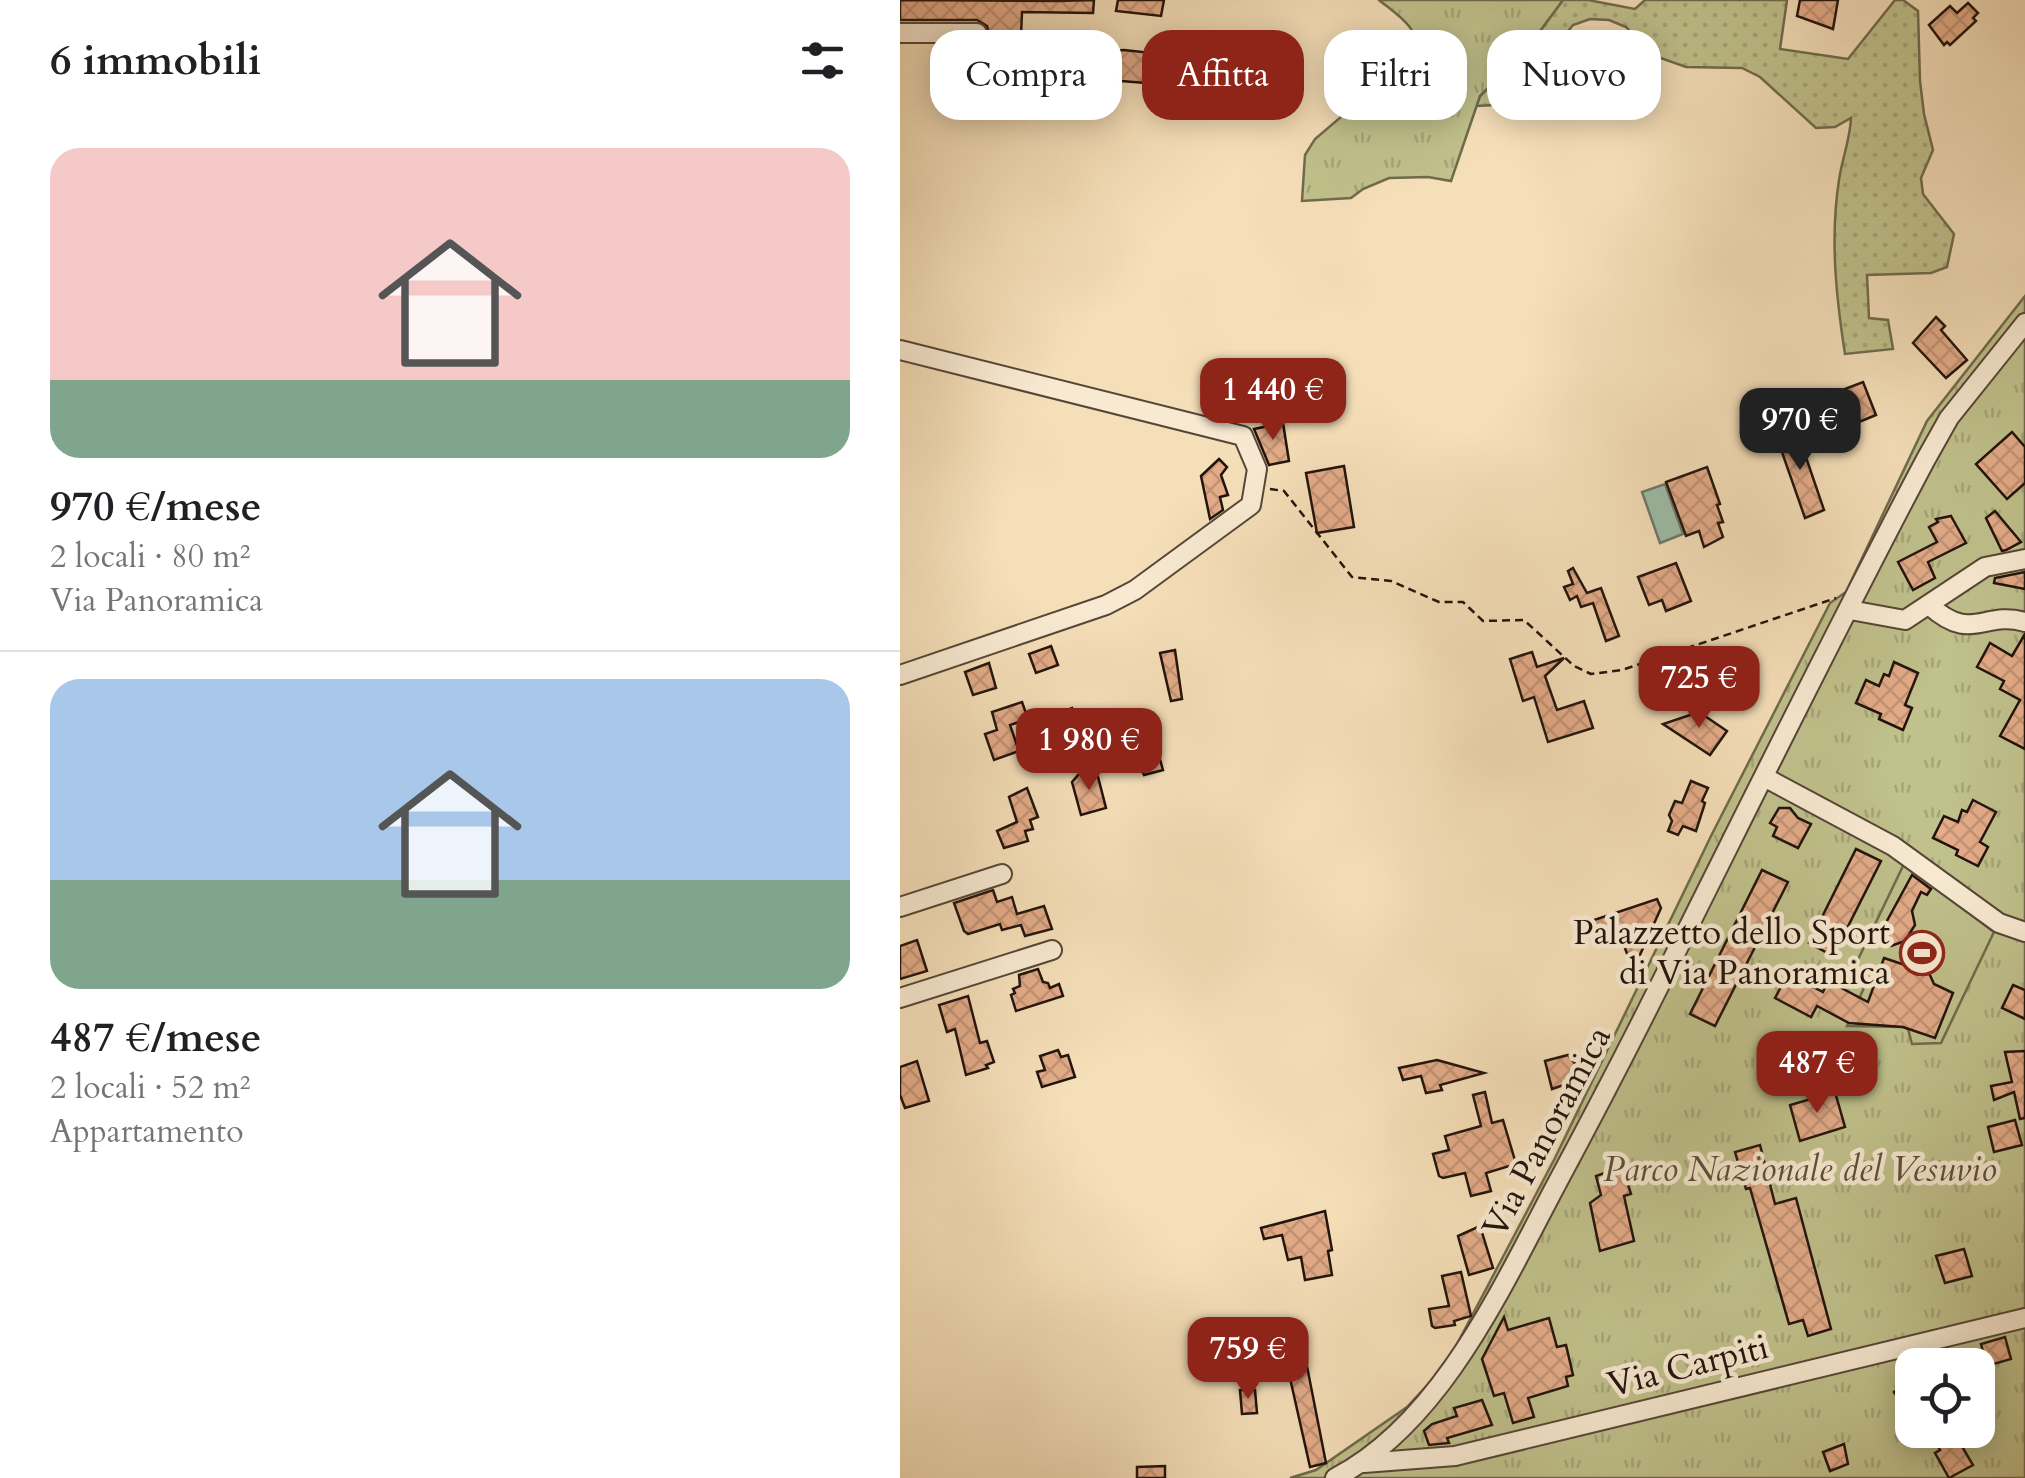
<!DOCTYPE html>
<html lang="it">
<head>
<meta charset="utf-8">
<style>
	body { margin:0; font-family:Cardo,serif; background:#f6f6f6; color:#202124; height:100vh; display:flex; flex-direction:column; font-size:38px; white-space:nowrap }
	* { box-sizing:border-box; margin:0 }
	p { font-size:32px; color:#757577 }
	.icon { flex:none; width:55px; height:55px; fill:none; stroke:currentColor; stroke-width:2; stroke-linecap:round; stroke-linejoin:round }
	.map { position:relative; flex:1; overflow:hidden }
	.side { display:flex; flex-direction:column; background:#fff; width:900px }
	.side>* { flex:none }
	.hud { position:absolute; left:30px; top:30px; width:945px; height:90px; display:flex; gap:20px }
	.fabs { position:absolute; left:995px; top:1348px; display:grid; gap:20px }
	.fabs a { display:grid; place-items:center; width:100px; height:100px; border-radius:20px; background:#fff; box-shadow:0 5px 25px #0003; font-size:50px }
	.price { position:absolute; translate:-50% -85px; padding:0 22px; border-radius:20px; background:#8f2418; color:#fff; font-size:32px; line-height:65px; filter:drop-shadow(0 2px 5px #0008) }
	.price::after { content:''; position:absolute; left:50%; top:60px; width:30px; height:22px; margin-left:-15px; background:inherit; clip-path:polygon(0 0,100% 0,50% 100%) }
	.price.active { background:#222; color:#fff }
	ul { padding:0; list-style:none }
	li { display:grid; align-content:center; gap:20px; height:530px; padding:0 50px }
	li+li { border-top:2px solid #e0e0e0 }
	li span { display:grid; place-items:center; height:310px; border-radius:30px; color:#555 }
	li>.icon { margin-inline-start:auto }
	span .icon { width:180px; height:180px; fill:#fffc; stroke-width:1 }
	li b { font-size:42px }
	h2 { display:flex; justify-content:space-between; align-items:center; height:120px; padding:0 50px; font-size:42px }
	.chip { padding:0 35px; border-radius:30px; background:#fff; box-shadow:0 5px 25px #0003; font-size:35px; line-height:90px }
	.chip.active { background:#8f2418; color:#fff }
	main { display:flex; flex:1; min-height:0 }
	.map>svg:first-child { display:block }
	.grass { fill:url(#grass-dots); stroke:#706a4c; stroke-width:2.5 }
	.park { fill:url(#park-tufts); stroke:#706a4c; stroke-width:2.5; fill-rule:evenodd }
	.pitch { fill:#c0c18c; stroke:#706a4c; stroke-width:2.5 }
	.water { fill:#9dbdaa; stroke:#6b796b; stroke-width:2.5 }
	.building { fill:url(#building-cross-hatch); stroke:#21130c; stroke-width:2.5 }
	.lines { fill:none; stroke-linecap:round; stroke-linejoin:round }
	.minor-casing { stroke:#564637; stroke-width:22 }
	.path { stroke:#21130c; stroke-width:2.5; stroke-dasharray:8 5; stroke-linecap:butt }
	.minor { stroke:#f8ead2; stroke-width:18 }
	.labels { text-anchor:middle; dominant-baseline:central; stroke-width:9; stroke-linejoin:round; paint-order:stroke }
	.poi-label { font-size:35px; fill:#21130c; stroke:#f8ead2; text-anchor:end }
	.street-label { font-size:35px; fill:#21130c; stroke:#f8ead2 }
	.park-label { font-size:35px; font-style:italic; fill:#595039; stroke:#f8ead2 }
</style>
</head>
<body>
<main>
<section class="side">
<h2>6 immobili<svg class="icon" aria-label="filters" viewBox="0 0 24 24"><path d="M4 7h16M4 17h16"/><circle cx="9" cy="7" r="2"/><circle cx="15" cy="17" r="2"/></svg></h2>
<ul>
<li><span style="background:linear-gradient(#f6c9c9 75%,#7fa58c 0)"><svg class="icon" aria-label="home" viewBox="0 0 24 24"><path d="M3 11l9-7 9 7M6 9v11h12V9"/></svg></span><div><b>970 €/mese</b><p>2 locali · 80 m²</p><p>Via Panoramica</p></div></li>
<li><span style="background:linear-gradient(#a9c7e8 65%,#7fa58c 0)"><svg class="icon" aria-label="home" viewBox="0 0 24 24"><path d="M3 11l9-7 9 7M6 9v11h12V9"/></svg></span><div><b>487 €/mese</b><p>2 locali · 52 m²</p><p>Appartamento</p></div></li>
</ul>
</section>
<div class="map">
<svg width="1125" height="1478" viewBox="0 0 1125 1478">
	<defs>
		<pattern id="grass-dots" width="8" height="8" patternUnits="userSpaceOnUse" patternTransform="scale(2.5)"><rect width="8" height="8" fill="#c0c18c"/><path d="M2 2h.1M6 6h.1" fill="none" stroke="#a5a578" stroke-width="1.8" stroke-linecap="round"/></pattern>
		<pattern id="park-tufts" width="24" height="20" patternUnits="userSpaceOnUse" patternTransform="scale(2.5)"><rect width="24" height="20" fill="#c0c18c"/><path d="M3 7l-1-3M5 7V3M7 7l1-3M15 17l-1-3M17 17v-4M19 17l1-3" fill="none" stroke="#a5a578"/></pattern>
		<pattern id="building-cross-hatch" width="8" height="8" patternUnits="userSpaceOnUse" patternTransform="scale(2.5)"><rect width="8" height="8" fill="#e4ac89"/><path d="M0 0l8 8M0 8l8-8" fill="none" stroke="#c39375"/></pattern>
	</defs>
	<rect width="100%" height="100%" fill="#f5dfb9"/>
	<filter id="stains"><feTurbulence type="fractalNoise" baseFrequency=".002" numOctaves="4"/><feColorMatrix values="0 0 0 0 .2 0 0 0 0 .09 0 0 0 0 .02 0 0 0 .5 -.17"/></filter>
	<radialGradient id="worn" r=".72"><stop offset=".6" stop-color="#630" stop-opacity="0"/><stop offset="1" stop-color="#630" stop-opacity=".3"/></radialGradient>
	<path class="grass" d="M663 0H688L735 9 745 0H887L880 49 948 59 995 0H1003L1018 11 1020 81 1024 114 1033 150 1021 178 1023 194 1054 234 1047 267 1031 273 967 275 969 318 988 320 993 349 945 354C936 296 930 238 939 180 942 159 950 140 951 118L935 127 916 128 860 77 842 68 786 67 752 55 726 27 709 20 690 19 673 25 649 54 621 78 611 94 596 105 576 106 580 96 623 54Z"/>
	<g class="park">
		<path d="M479 0H663L623 54 580 96 551 181 528 177 489 178 463 189 451 198 402 201 405 155 415 139 516 53C521 28 496 14 479 0Z"/>
		<path d="M1125 296V1478H390L416 1470 507 1407 546 1365 655 1158 812 834 930 603 946 592 1027 421ZM1012 1365H1078V1430H1012Z"/>
	</g>
	<polygon class="pitch" points="1004,864 1094,932 1041,1043 1012,1044 1008,1029 1003,1027 947,1026 967,981 951,974"/>
	<polygon class="water" points="765,484 783,534 760,543 742,492"/>
	<g class="building">
		<polygon points="0,0 158,1 194,0 193,13 122,12 121,36 89,35 87,26 77,20 0,20"/>
		<polygon points="218,0 264,0 261,16 216,11"/>
		<polygon points="900,0 938,0 933,29 897,16"/>
		<polygon points="1068,3 1078,13 1073,18 1076,21 1050,45 1047,42 1044,45 1029,25 1050,6 1057,13"/>
		<polygon points="304,41 328,45 324,76 300,73"/>
		<polygon points="224,50 261,54 258,84 209,80 211,51"/>
		<polygon points="1036,317 1045,326 1041,330 1067,360 1046,378 1013,343"/>
		<polygon points="963,382 976,415 952,425 937,392"/>
		<polygon points="383,423 389,461 369,465 354,429"/>
		<polygon points="896,428 924,510 905,518 876,435"/>
		<polygon points="1112,432 1125,447 1125,483 1107,499 1076,464"/>
		<polygon points="319,459 327,467 321,475 328,495 320,497 323,510 310,519 301,476"/>
		<polygon points="444,466 454,527 417,533 406,473"/>
		<polygon points="807,467 820,504 817,505 823,522 818,523 823,537 804,547 799,531 786,536 766,482"/>
		<polygon points="1095,511 1121,542 1106,550 1102,551 1086,518"/>
		<polygon points="1051,516 1066,543 1028,562 1035,578 1013,590 998,562 1037,542 1029,527 1038,522 1036,519"/>
		<polygon points="776,563 791,601 766,611 762,600 749,605 738,577"/>
		<polygon points="673,568 687,593 701,588 719,636 706,641 693,603 681,607 677,596 670,600 664,587 673,584 668,571"/>
		<polygon points="1125,572 1125,589 1094,583 1095,578"/>
		<polygon points="1125,634 1125,749 1100,736 1120,700 1100,689 1104,681 1077,667 1090,643 1112,656"/>
		<polygon points="151,646 158,665 136,673 129,654"/>
		<polygon points="275,650 282,699 271,701 260,653"/>
		<polygon points="632,652 637,667 664,658 645,676 657,710 684,701 693,728 648,742 634,697 623,701 610,659"/>
		<polygon points="846,652 852,672 846,673 848,682 837,685 841,699 824,704 820,689 811,692 803,666"/>
		<polygon points="994,662 1018,673 1005,705 1012,708 1003,730 979,719 981,714 956,703 966,680 979,686 984,674 989,676"/>
		<polygon points="89,663 96,688 73,695 65,672"/>
		<polygon points="122,702 128,719 110,725 119,751 94,760 85,734 97,730 92,712"/>
		<polygon points="172,708 180,731 155,739 148,717"/>
		<polygon points="799,712 827,731 810,755 763,724"/>
		<polygon points="251,741 255,742 263,770 244,775 232,747"/>
		<polygon points="192,772 198,777 206,808 181,815 172,782 179,774"/>
		<polygon points="791,781 808,788 802,801 805,803 796,831 783,826 778,835 768,831 772,821 769,815 775,801 782,803"/>
		<polygon points="127,788 138,817 130,820 133,829 125,831 128,841 104,848 97,831 117,822 109,797"/>
		<polygon points="1073,800 1096,812 1080,842 1088,847 1078,866 1056,855 1058,850 1033,838 1044,816 1058,822 1062,810 1067,812"/>
		<polygon points="879,808 890,808 898,818 911,824 898,848 873,836 877,827 870,823"/>
		<polygon points="956,849 981,861 933,956 909,943"/>
		<polygon points="862,870 888,882 815,1026 790,1014"/>
		<polygon points="1012,875 1031,889 1027,895 1021,892 1012,911 1015,925 1005,941 991,946 982,930"/>
		<polygon points="93,890 97,902 112,897 117,914 144,906 152,929 125,936 121,925 102,930 100,924 68,934 64,931 54,903"/>
		<polygon points="757,899 761,908 739,957 730,961 717,928 696,936 691,921"/>
		<polygon points="17,940 27,971 0,979 0,946"/>
		<polygon points="984,958 1029,973 1034,984 1053,993 1035,1038 1003,1027 949,1023 917,1006 911,1017 875,998 888,974 923,992 928,981 968,1002"/>
		<polygon points="138,969 143,982 148,983 150,988 159,984 163,996 116,1011 111,995 115,993 113,989 120,986 119,975"/>
		<polygon points="1113,985 1125,990 1125,1019 1102,1008"/>
		<polygon points="68,996 80,1043 87,1041 94,1062 86,1065 88,1068 66,1075 55,1029 47,1032 39,1005"/>
		<polygon points="158,1050 161,1057 168,1055 175,1077 142,1087 137,1072 145,1070 140,1056"/>
		<polygon points="1125,1051 1125,1118 1120,1119 1114,1092 1094,1100 1091,1086 1112,1082 1105,1052"/>
		<polygon points="668,1055 676,1065 673,1066 678,1080 652,1089 645,1061"/>
		<polygon points="537,1060 584,1073 540,1085 542,1090 526,1093 521,1076 503,1080 499,1068"/>
		<polygon points="17,1061 29,1101 5,1108 0,1095 0,1067"/>
		<polygon points="585,1092 592,1123 603,1120 616,1164 586,1173 591,1191 571,1196 565,1173 543,1178 539,1176 533,1154 549,1150 545,1136 581,1126 573,1095"/>
		<polygon points="935,1092 945,1127 900,1141 890,1105"/>
		<polygon points="1115,1120 1122,1145 1094,1152 1088,1127"/>
		<polygon points="860,1145 875,1204 896,1198 931,1329 908,1336 903,1320 889,1324 850,1188 846,1189 835,1152"/>
		<polygon points="713,1170 716,1173 724,1172 731,1194 724,1196 734,1241 700,1251 690,1203 701,1195 696,1176"/>
		<polygon points="425,1211 432,1250 428,1251 432,1275 405,1280 401,1257 388,1260 382,1235 364,1239 361,1228"/>
		<polygon points="580,1226 593,1268 569,1275 558,1236"/>
		<polygon points="1064,1249 1072,1276 1045,1283 1036,1256"/>
		<polygon points="561,1272 571,1316 554,1321 555,1325 535,1328 532,1326 529,1309 549,1306 542,1276"/>
		<polygon points="604,1317 608,1330 649,1318 657,1347 666,1345 673,1375 666,1377 668,1386 628,1398 634,1417 613,1423 604,1393 594,1396 582,1359"/>
		<polygon points="1105,1337 1111,1359 1087,1366 1081,1344"/>
		<polygon points="404,1351 426,1463 410,1467 385,1356"/>
		<polygon points="1012,1379 1012,1419 994,1392"/>
		<polygon points="340,1390 355,1390 357,1413 342,1414"/>
		<polygon points="582,1400 592,1425 547,1438 549,1443 529,1445 524,1431 532,1424 557,1416 554,1408"/>
		<polygon points="1054,1433 1073,1465 1049,1478 1035,1453 1040,1450 1036,1443"/>
		<polygon points="944,1444 948,1464 930,1471 923,1452"/>
		<polygon points="265,1466 265,1478 237,1478 237,1467"/>
	</g>
	<g class="lines">
		<defs>
			<g id="minor">
				<polyline points="0,33 77,33"/>
				<polyline points="0,350 343,436 357,469 351,505 235,590 206,605 0,675"/>
				<path d="M1029 605C1072 644 1083 610 1125 622"/>
				<polyline points="950,610 1005,620 1085,567 1125,559"/>
				<polyline points="866,778 993,846 1099,923 1125,932"/>
				<polyline points="0,907 102,874"/>
				<polyline points="0,998 152,950"/>
				<polyline points="464,1463 555,1456 1125,1318"/>
				<path d="M435 1478C541 1423 601 1289 655 1187 699 1105 742 1022 783 938 863 778 942 617 1026 459L1049 418 1125 323"/>
			</g>
		</defs>
		<use href="#minor" class="minor-casing"/>
		<polyline class="path" points="370,489 384,491 452,577 491,581 539,602 563,602 583,621 624,620 674,666 691,674 722,670 936,598"/>
		<use href="#minor" class="minor"/>
	</g>
	<defs>
		<symbol id="stadium-ring" viewBox="-11 -11 22 22"><circle r="9.5" fill="#f8ead2" stroke="#8f2418" stroke-width="1.5"/><path d="M0-5a6.5 5 0 1 0 0 10a6.5 5 0 1 0 0-10ZM-3.5-1.8h7v3.6h-7Z" fill="#8f2418"/></symbol>
	</defs>
	<g fill-rule="evenodd">
		<use href="#stadium-ring" x="997" y="928" width="50" height="50"/>
	</g>
	<g class="labels">
		<g class="poi-label">
			<text x="990" y="933">Palazzetto dello Sport<tspan x="990" dy="40">di Via Panoramica</tspan></text>
		</g>
		<g class="street-label">
			<text transform="translate(647 1132) rotate(-62)">Via Panoramica</text>
			<text transform="translate(788 1366) rotate(-14)">Via Carpiti</text>
		</g>
		<g class="park-label">
			<text x="900" y="1170">Parco Nazionale del Vesuvio</text>
		</g>
	</g>
	<rect width="100%" height="100%" filter="url(#stains)"/>
	<rect width="100%" height="100%" fill="url(#worn)"/>
</svg>
<div class="fabs">
<a><svg class="icon" aria-label="locate" viewBox="0 0 24 24"><circle cx="12" cy="12" r="6"/><path d="M12 2v4M12 18v4M2 12h4M18 12h4"/></svg></a>
</div>
<b class="price" style="left:373px;top:443px">1 440 €</b>
<b class="price active" style="left:900px;top:473px">970 €</b>
<b class="price" style="left:799px;top:731px">725 €</b>
<b class="price" style="left:189px;top:793px">1 980 €</b>
<b class="price" style="left:917px;top:1116px">487 €</b>
<b class="price" style="left:348px;top:1402px">759 €</b>
<div class="hud">
<a class="chip">Compra</a>
<a class="chip active">Affitta</a>
<a class="chip">Filtri</a>
<a class="chip">Nuovo</a>
</div>
</div>
</main>
</body>
</html>
